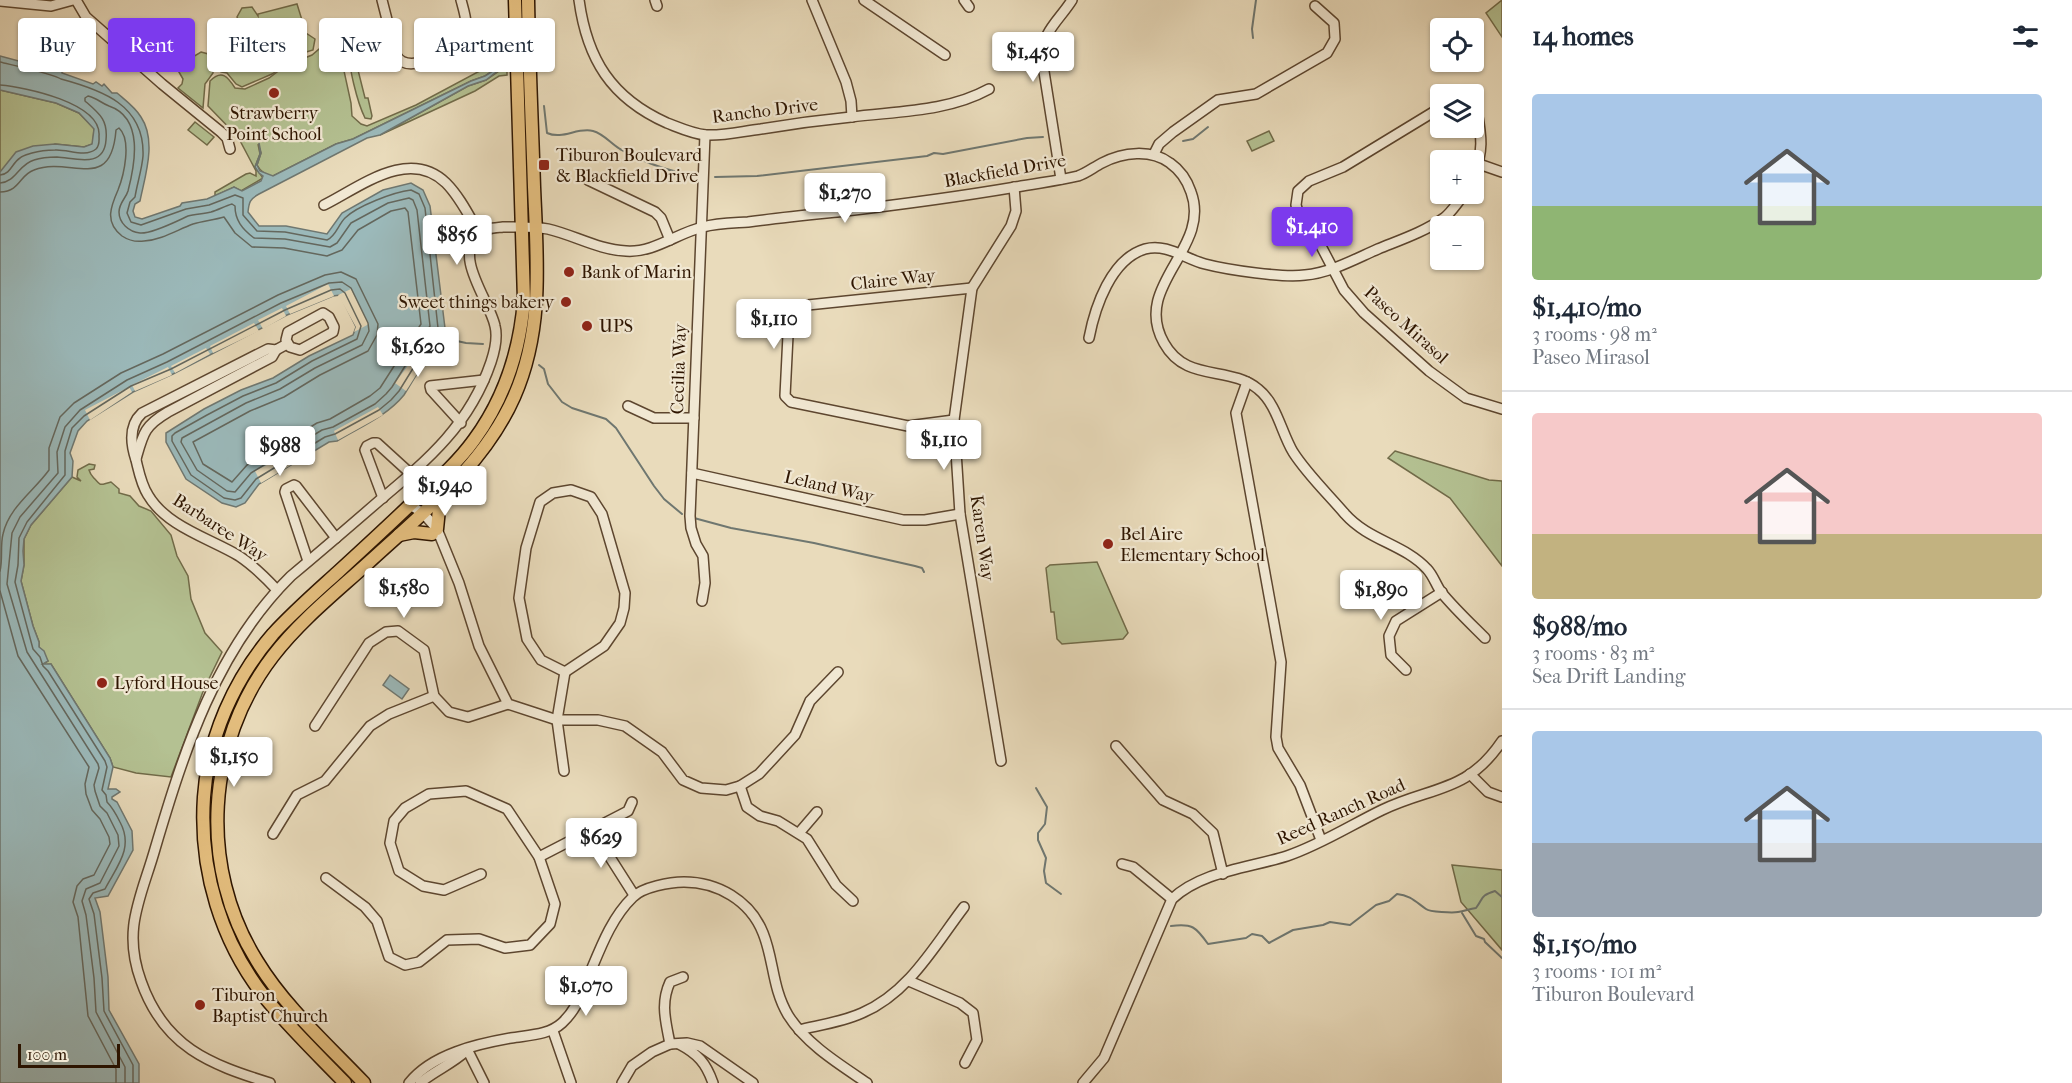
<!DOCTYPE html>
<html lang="en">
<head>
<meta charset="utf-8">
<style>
	body { margin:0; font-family:"IM FELL French Canon",serif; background:#f2f2f3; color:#1f2937; height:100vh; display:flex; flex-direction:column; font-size:22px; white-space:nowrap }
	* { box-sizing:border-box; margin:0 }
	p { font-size:20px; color:#747a83 }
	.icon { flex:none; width:33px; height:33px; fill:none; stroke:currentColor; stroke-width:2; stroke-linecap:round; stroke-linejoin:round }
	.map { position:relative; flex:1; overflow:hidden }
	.sheet { display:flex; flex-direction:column; background:#fff; width:570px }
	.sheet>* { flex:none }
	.hud { position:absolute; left:18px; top:18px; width:570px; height:54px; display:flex; gap:12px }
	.fabs { position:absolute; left:1430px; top:18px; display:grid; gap:12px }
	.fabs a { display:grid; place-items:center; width:54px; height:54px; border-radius:6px; background:#fff; box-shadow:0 2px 4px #0004; font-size:30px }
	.scale { position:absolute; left:18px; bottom:15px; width:102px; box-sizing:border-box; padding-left:6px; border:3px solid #2e1500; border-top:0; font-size:16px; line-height:21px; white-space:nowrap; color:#2e1500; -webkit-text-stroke:4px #f1e8d3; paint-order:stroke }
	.price { position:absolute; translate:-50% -51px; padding:0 14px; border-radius:6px; background:#fff; color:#222; font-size:20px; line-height:39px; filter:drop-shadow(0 2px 3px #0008) }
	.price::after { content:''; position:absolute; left:50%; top:36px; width:18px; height:14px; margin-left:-9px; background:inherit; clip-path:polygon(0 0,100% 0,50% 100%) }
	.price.current { background:#7c3aed; color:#fff }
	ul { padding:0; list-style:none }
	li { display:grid; align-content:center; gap:12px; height:318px; padding:0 30px }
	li+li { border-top:2px solid #e0e1e3 }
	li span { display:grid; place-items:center; height:186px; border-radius:6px; color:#555 }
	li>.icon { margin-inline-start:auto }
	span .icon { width:108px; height:108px; fill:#fffc; stroke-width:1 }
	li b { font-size:26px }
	h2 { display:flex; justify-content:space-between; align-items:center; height:72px; padding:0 30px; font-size:26px }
	.chip { padding:0 21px; border-radius:6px; background:#fff; box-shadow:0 2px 4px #0004; font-size:21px; line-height:54px }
	.chip.current { background:#7c3aed; color:#fff }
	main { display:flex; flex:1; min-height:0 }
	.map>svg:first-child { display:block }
	.green { fill:#b4c192; stroke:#716b49; stroke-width:1.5 }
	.water { fill:#9bb9ba; stroke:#6f7770; stroke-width:1.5 }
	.pier { fill:#e9dbbb }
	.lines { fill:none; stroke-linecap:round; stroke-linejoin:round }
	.shore { stroke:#64675d; stroke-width:1.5 }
	.stream { stroke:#6f7770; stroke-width:2 }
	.minor-casing { stroke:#5d462f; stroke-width:12 }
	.major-casing { stroke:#2e1500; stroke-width:15 }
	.minor { stroke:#f1e8d3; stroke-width:9 }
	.major { stroke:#e4be7e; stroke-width:12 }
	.poi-dot { fill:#8f2418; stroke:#f1e8d3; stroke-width:2 }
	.labels { text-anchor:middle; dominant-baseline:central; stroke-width:4.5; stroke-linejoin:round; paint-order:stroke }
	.street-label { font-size:18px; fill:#2e1500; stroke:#f1e8d3 }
	.poi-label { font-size:18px; fill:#2e1500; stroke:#f1e8d3; text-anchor:start }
</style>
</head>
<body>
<main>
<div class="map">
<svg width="1502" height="1083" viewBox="0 0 1502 1083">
	<rect width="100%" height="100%" fill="#e9dbbb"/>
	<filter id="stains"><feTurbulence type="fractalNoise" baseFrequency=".00333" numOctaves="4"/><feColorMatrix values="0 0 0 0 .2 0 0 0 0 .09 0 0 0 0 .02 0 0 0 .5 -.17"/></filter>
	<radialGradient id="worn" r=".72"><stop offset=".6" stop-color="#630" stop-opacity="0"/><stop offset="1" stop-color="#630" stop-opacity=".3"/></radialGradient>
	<g class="green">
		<polygon points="1502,0 1502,37 1486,13"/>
		<path d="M297 4 306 33 315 39 313 50 303 53 272 74 242 87 236 84 227 73 221 72C222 62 215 54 215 44L217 41 215 36 238 22 241 25 237 17 242 8 252 7 258 16V14Z"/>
		<path d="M326 43 330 44 336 55 341 57 351 103 352 116 361 124 367 126 416 105 502 59 507 61V75L499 76 475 91 380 135 468 86 486 80 502 69 499 66 485 76 471 81 353 139 336 144 273 176C267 176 260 171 257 165L261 153 258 144 260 154 255 167 263 178 241 191 234 187 215 196V192L246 174 250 173 256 176V171L238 137 208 106 210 81C222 69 228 77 235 88L245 89 269 78 285 66 312 55Z"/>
		<path d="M350 50H353L365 98H368L372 116 371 119 365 118C358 104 347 64 350 50Z"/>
		<polygon points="201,52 212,55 218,66 213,69 213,73 205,84 203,108 178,88 182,84 183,79 176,67"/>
		<polygon points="0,90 56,103 79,113 94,128 93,144 84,147 55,144 0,198"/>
		<polygon points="195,122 214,137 207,145 188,130"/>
		<polygon points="1269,131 1274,141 1252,151 1247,141"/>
		<polygon points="1395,451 1489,480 1502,481 1502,566 1450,498 1388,458"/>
		<path d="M89 464 95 465 94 469 89 470C90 473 91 475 93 477 102 487 99 485 111 482L119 489V493L130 496 139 506 151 511 171 535 177 556 188 576 191 599 205 633 222 652 204 689 171 777 136 773 113 767 110 758 51 664 42 665 48 661 39 647V642L33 626 21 581 24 565V539L31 525 72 477 81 481 77 477 78 470Z"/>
		<polygon points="1097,562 1128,633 1123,639 1062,644 1057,639 1054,612 1051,612 1046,568 1050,565"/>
		<polygon points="1452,865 1502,870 1502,950 1461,902"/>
	</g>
	<g class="water">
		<path d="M0 56 41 67 62 70V73L93 84 96 82 102 86 104 84 112 93H117C125 100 135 107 141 117 157 141 145 176 140 201L135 204 133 211 135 217 142 219 180 206 182 203 207 199 234 187 242 191 261 181 263 176 259 173 255 167 260 154 259 143 261 153 257 165 260 171 273 176 336 144 353 139 471 81 485 76 505 63 504 69 499 70 486 80 468 86 380 135 367 138 259 194C250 199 249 202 248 212L259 226H286L327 234 342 213 383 190 411 183 423 190 430 206 445 328 404 395C387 416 360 427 337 441L329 442 259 484 245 503 236 507 222 503 186 479 166 442V433L204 409 241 390 273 378 309 356 353 335 356 327 340 295 333 296 287 315 173 374 133 392 87 421 78 431 70 453 73 461 72 477 31 525 24 539 23 551 24 565 21 581 33 626 39 642V647L44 651 48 661 43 664H51L110 758 113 767 108 789H116L120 792 112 797V799L117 802 132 831 133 850 108 896 95 898 100 912 108 977 109 1010 139 1064V1083H0V172L16 152 33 146 55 144 84 147 92 144 94 129 79 113 56 103 0 90Z"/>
		<polygon points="390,675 409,689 402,699 383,685"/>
	</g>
	<g class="pier">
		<polygon points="328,284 334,296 290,314 286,306"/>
		<polygon points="351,289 369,324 354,332 356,327 338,295"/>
		<polygon points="282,308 286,316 263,329 258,320"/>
		<polygon points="254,323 259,331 213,353 210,346"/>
		<polygon points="424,344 432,350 406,391 395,383"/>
		<polygon points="206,348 210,354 175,373 171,366"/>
		<polygon points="168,367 172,375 135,391 132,385"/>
		<polygon points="129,387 132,392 90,420 85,410"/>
		<polygon points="378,407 383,415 338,440 334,431"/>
		<polygon points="302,447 306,456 261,483 255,471"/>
	</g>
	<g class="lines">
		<g class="shore">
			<path d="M0 62C12 65 54 74 61 79 102 90 145 105 143 156 142 169 137 184 135 197L130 202 127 213 131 222 141 225 186 209 209 205 235 195 243 198V215L257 231 285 232 327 240C336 236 338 225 345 218 357 206 394 192 411 190L419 194 425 208 438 328 399 391 391 400 379 410 335 434 325 437 256 479 241 498 235 500 224 498 191 475 172 441V436L175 433 207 415 243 396 276 383 312 361 357 339 361 326 345 293 340 289 331 290 285 310 171 369 131 386 84 416 72 428 65 451V475L27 522 19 538 18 565 15 582 33 649 40 657 43 666 48 671 105 761 107 767 102 790 106 795 107 802C113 808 116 814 120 822 134 848 117 866 105 889L93 893 89 899 94 914 102 978 104 1011 133 1065V1083"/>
			<path d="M0 85C25 87 102 103 99 136 99 140 100 145 96 149 85 158 68 149 55 150 48 150 39 151 32 153 29 154 23 155 20 158 12 163 11 174 0 175"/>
			<path d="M0 183C16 182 19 164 34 160 40 158 50 157 57 157 75 158 104 169 106 140 108 120 100 114 85 101V98L88 96C97 98 101 103 109 106 144 118 135 164 128 191 126 198 119 203 119 212 119 223 129 232 140 233 152 234 177 221 188 216 195 214 203 214 211 212 218 210 225 206 232 204L235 206C235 220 242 229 254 238L285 239 330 247 337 243 351 223 388 203 409 198 413 200 417 210 430 326 392 387 386 394 375 404 333 427 322 430 251 473 235 492 227 491 197 470 181 442 182 438 246 403 280 389 315 368 362 345 369 331 368 323 351 288 342 282 329 283 281 303 167 362 127 380 80 410 65 427 57 452 58 473 20 517 12 533 7 584 27 652 98 764 99 768 94 785 95 791 100 806 107 813 118 835 119 846 100 883 86 889 82 901 86 915 94 978 96 1012 125 1067V1083"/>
			<path d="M0 192C21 191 19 175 34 170 71 156 111 194 116 130L119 128C132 140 124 175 118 190 111 206 104 222 122 236 128 240 137 242 144 241 161 240 177 230 193 224 203 221 214 220 224 217L235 233 252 247 284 248 327 256 342 250 358 230 391 211 405 208 408 212 421 324 380 388 370 396 330 419 317 423 247 465 232 482 203 464 193 442 250 411 284 397 320 375 368 351 377 335 378 324 356 279 341 272 325 275 278 295 163 354 121 373 74 403 60 417 49 448V470C34 491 9 507 3 534 0 546 3 559 0 571"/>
			<polyline points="0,591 18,656 89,767 85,784 86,794 92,810 100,819 109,837 110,844 94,875 83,879 77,886 73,902 78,917 88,1016 116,1069 116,1083"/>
		</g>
		<g class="stream">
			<polyline points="1253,38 1252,29 1256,0"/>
			<path d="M544 106 547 133C563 140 577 127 593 131 604 134 610 143 620 149 642 161 668 172 694 175"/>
			<polyline points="1183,141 1193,139 1208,127"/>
			<polyline points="715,177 757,176 927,156 934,153 943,154 1027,138 1043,137"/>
			<polyline points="439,337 466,343 483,344"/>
			<polyline points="539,365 544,369 548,384 562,402 572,408 606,419 616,428 654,486 664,499 682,514"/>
			<polyline points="694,518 731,528 814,543 915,566 922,568 924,572"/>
			<polyline points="1036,788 1047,807 1045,824 1038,833 1038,840 1046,858 1044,871 1046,883 1061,894"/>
			<polyline points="1462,913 1476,936 1484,939 1485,942 1502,958"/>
			<path d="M1171 926C1192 923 1196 927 1208 944L1246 938 1252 934 1262 936 1269 943 1293 930 1323 925 1330 922 1350 925 1376 905 1389 901 1397 894C1410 895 1416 902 1426 909 1430 912 1453 913 1458 912 1465 911 1469 909 1476 908 1484 897 1480 896 1495 891L1502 897"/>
		</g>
		<defs>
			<g id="minor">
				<polyline points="76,0 86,17 162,84 221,132 227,138 230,149"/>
				<path d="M382 0 396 55C408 77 446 51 461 42 470 28 465 15 461 0"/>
				<path d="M579 0C587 59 611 98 667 123 680 128 693 134 706 135 725 136 743 131 761 129 791 124 821 120 851 117 898 111 947 112 989 89"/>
				<polyline points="655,0 657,6"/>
				<polyline points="812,0 846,82 851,101 852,117"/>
				<polyline points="864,0 945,55"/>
				<polyline points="964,0 969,7"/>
				<polyline points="0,1 51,6 73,0"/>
				<path d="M1473 104 1476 105C1481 134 1485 149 1473 177"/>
				<polyline points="1440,108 1343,167 1309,181 1298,191 1296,205 1298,212 1321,246 1344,290 1364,313 1429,371 1466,398 1502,409"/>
				<polyline points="1154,154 1159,144 1173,132 1218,100 1256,94 1327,53 1335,39 1334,23 1315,6"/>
				<polyline points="1479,164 1502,172"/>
				<path d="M1061 179 1042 59C1042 31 1058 22 1072 0"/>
				<polyline points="588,180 655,212 661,218 670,240"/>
				<path d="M324 205C360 187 409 147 446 183 460 197 469 216 479 233"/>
				<polygon points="323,313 329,317 334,327 333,332 300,350 290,347 286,340 288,332"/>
				<path d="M1089 338C1095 307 1111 259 1145 249 1167 243 1185 259 1205 264 1228 270 1283 278 1305 275 1330 273 1355 259 1378 249 1400 240 1424 232 1444 218 1452 212 1458 201 1465 194"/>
				<polyline points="1247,382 1236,413 1281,662 1276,737 1278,748 1300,785 1321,840"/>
				<polyline points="628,406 654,418 694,418"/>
				<polyline points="954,420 908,426 791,402 785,396 789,315 798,306 972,288"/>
				<polyline points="461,423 431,390 430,386 484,380"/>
				<path d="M136 459C143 434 144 426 168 412L272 357 276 350"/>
				<polyline points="692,473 903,520 925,520 960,514"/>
				<polygon points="571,490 591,497 602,514 625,593 624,608 620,623 604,646 565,672 541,660 527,639 519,598 526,548 540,502 553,493"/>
				<polyline points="383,498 365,450 367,446 373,443 377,443 411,474"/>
				<polyline points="410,505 423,513 437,529 459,583 479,646 508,704 557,720 598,720 625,726 662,752 683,780 701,788 726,790 740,786 759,774 795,735 810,701 838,672"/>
				<polyline points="308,561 285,492 286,489 294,485 296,486 336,538"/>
				<path d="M277 590C265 577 254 566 239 556 209 538 167 527 148 495 141 484 139 472 136 460 131 445 128 426 142 413L268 349 276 350 287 344"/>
				<polyline points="702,601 705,583 703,556 696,544 691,528 690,516 705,135"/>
				<polyline points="1406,670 1391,655 1389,636 1396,621 1442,592"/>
				<polyline points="315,726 369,643 386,632 398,631 424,650 434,696 449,712 468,717 508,704"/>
				<polyline points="1116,746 1163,800 1193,814 1213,833 1223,874"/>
				<polyline points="1001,761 960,514 954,420 972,288 1011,226 1016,211 1014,187"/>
				<polyline points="564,771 557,720 565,672"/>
				<polyline points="1470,774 1488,792 1502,797"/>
				<polyline points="740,786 747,807 760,816 778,821 807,839 836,885 853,901"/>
				<polyline points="592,829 634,895"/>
				<polyline points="799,833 817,812"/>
				<polyline points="273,834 297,795 325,781 370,726 389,714 434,696"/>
				<polyline points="539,857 628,811 632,802"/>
				<polyline points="1122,864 1133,867 1172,899"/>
				<polyline points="326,878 365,907 377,921 389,957 405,965 419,962 447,940 479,939 505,948 530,945 550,924 555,904 539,857 507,809 466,791 429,794 405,808 394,821 390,843 399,871 423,886 444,890 481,874"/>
				<polyline points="909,981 960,1003 973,1013 977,1040 965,1063"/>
				<path d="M799 1030C820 1025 842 1022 862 1013 909 993 935 945 964 907"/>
				<polyline points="553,1031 571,1083"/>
				<path d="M670 1044C666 1022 660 1004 670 982L683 977"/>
				<path d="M679 1044C698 1054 706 1063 713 1083"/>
				<polyline points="467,1049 484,1083"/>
				<path d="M270 1083C209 1064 164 1047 141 981 122 929 141 898 155 849 184 751 216 650 291 576 321 551 350 526 380 500 429 459 470 424 491 362 495 350 498 338 495 326 490 301 453 257 478 234 485 228 494 228 503 227 518 227 534 226 548 229 574 235 599 250 626 251 654 253 677 233 703 227 717 223 733 223 748 222 778 218 808 215 837 212 897 205 957 197 1016 187 1037 183 1058 181 1078 176 1087 173 1094 167 1102 163 1123 152 1151 149 1170 163 1180 170 1187 180 1191 192 1212 249 1131 285 1164 343 1186 383 1229 365 1258 389 1277 404 1281 432 1293 452 1307 474 1328 494 1345 514 1369 541 1404 544 1427 569 1433 575 1436 585 1441 592 1454 608 1470 623 1485 638"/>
				<path d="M409 1083C432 1054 477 1044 511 1038 529 1035 549 1035 562 1023 576 1010 580 997 587 980 599 952 610 919 633 897 643 887 670 882 684 882 717 882 750 900 763 933 774 960 772 988 788 1015 806 1044 839 1064 867 1083"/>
				<path d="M420 1083C434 1071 452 1064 466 1051"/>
				<polyline points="622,1083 632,1066 652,1052 670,1044 687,1043 700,1046 753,1083"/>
				<path d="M1083 1083 1104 1058 1172 899C1202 871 1249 868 1287 856 1320 845 1351 825 1382 810 1432 786 1467 793 1502 741"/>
			</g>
			<g id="major">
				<polyline points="437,529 439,509 446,496"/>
				<polyline points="399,535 414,532 432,534"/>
				<path d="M345 1083C319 1056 291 1029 267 1000 221 943 199 870 204 797 208 738 234 679 273 634 293 612 316 592 338 572 362 550 387 527 411 504 433 484 456 465 474 440 504 399 520 350 524 300L515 0"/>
				<path d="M364 1083C327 1044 285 1007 257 961 198 867 206 743 273 656 300 621 335 593 367 564 422 513 483 467 514 397 544 329 537 259 534 187 532 125 529 62 528 0"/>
			</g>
		</defs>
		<use href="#minor" class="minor-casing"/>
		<use href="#major" class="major-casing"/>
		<use href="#minor" class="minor"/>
		<use href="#major" class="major"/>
	</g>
	<g class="poi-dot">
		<circle cx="274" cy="93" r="6"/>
		<rect x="538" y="159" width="12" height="12" rx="3"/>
		<circle cx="569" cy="272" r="6"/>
		<circle cx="566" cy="302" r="6"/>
		<circle cx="587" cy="326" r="6"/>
		<circle cx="1108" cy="544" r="6"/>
		<circle cx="102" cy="683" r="6"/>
		<circle cx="200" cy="1005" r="6"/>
	</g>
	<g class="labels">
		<g class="street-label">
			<text transform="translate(765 111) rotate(-7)">Rancho Drive</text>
			<text transform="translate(1005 171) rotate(-10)">Blackfield Drive</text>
			<text transform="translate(893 280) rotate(-6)">Claire Way</text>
			<text transform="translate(1406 325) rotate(42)">Paseo Mirasol</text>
			<text transform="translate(679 369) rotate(-88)">Cecilia Way</text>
			<text transform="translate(829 487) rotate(13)">Leland Way</text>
			<text transform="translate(220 528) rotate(33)">Barbaree Way</text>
			<text transform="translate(982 538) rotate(82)">Karen Way</text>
			<text transform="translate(1341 812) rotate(-24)">Reed Ranch Road</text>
		</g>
		<g class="poi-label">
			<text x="274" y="113" text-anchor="middle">Strawberry<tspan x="274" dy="21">Point School</tspan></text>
			<text x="556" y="155">Tiburon Boulevard<tspan x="556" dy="21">&amp; Blackfield Drive</tspan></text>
			<text x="581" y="272">Bank of Marin</text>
			<text x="554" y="302" text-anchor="end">Sweet things bakery</text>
			<text x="599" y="326">UPS</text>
			<text x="1120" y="534">Bel Aire<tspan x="1120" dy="21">Elementary School</tspan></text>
			<text x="114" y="683">Lyford House</text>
			<text x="212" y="995">Tiburon<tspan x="212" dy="21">Baptist Church</tspan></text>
		</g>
	</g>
	<rect width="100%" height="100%" filter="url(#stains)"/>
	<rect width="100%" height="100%" fill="url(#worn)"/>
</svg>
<div class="fabs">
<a><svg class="icon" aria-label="locate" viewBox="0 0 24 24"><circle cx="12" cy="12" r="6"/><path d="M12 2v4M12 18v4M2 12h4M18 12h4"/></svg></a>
<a><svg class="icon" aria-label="layers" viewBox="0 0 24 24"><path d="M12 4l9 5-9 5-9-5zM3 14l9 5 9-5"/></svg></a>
<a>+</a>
<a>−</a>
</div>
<div class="scale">100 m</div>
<b class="price" style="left:1033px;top:83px">$1,450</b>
<b class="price" style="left:845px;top:224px">$1,270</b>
<b class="price current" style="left:1312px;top:258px">$1,410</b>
<b class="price" style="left:457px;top:266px">$856</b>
<b class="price" style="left:774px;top:350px">$1,110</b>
<b class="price" style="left:418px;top:378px">$1,620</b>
<b class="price" style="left:944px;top:471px">$1,110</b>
<b class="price" style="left:280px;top:477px">$988</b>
<b class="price" style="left:445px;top:517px">$1,940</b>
<b class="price" style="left:404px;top:619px">$1,580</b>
<b class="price" style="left:1381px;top:621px">$1,890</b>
<b class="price" style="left:234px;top:788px">$1,150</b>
<b class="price" style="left:601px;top:869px">$629</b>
<b class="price" style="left:586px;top:1017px">$1,070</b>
<div class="hud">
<a class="chip">Buy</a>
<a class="chip current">Rent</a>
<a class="chip">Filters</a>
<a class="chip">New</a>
<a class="chip">Apartment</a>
</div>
</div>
<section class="sheet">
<h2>14 homes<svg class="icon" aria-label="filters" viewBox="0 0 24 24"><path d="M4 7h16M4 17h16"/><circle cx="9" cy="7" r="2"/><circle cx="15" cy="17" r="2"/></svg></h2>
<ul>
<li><span style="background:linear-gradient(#a9c7e8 60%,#8fb573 0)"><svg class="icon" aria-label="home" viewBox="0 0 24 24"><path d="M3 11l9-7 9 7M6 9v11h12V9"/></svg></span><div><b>$1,410/mo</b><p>3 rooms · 98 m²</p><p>Paseo Mirasol</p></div></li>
<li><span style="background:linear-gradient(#f6c9c9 65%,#c2b280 0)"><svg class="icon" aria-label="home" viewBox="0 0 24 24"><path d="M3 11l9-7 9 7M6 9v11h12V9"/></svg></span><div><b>$988/mo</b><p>3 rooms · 83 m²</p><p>Sea Drift Landing</p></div></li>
<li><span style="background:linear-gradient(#a9c7e8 60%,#9aa5b1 0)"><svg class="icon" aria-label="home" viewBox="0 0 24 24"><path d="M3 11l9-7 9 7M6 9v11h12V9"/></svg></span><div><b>$1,150/mo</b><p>3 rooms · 101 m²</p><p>Tiburon Boulevard</p></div></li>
</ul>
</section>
</main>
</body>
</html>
